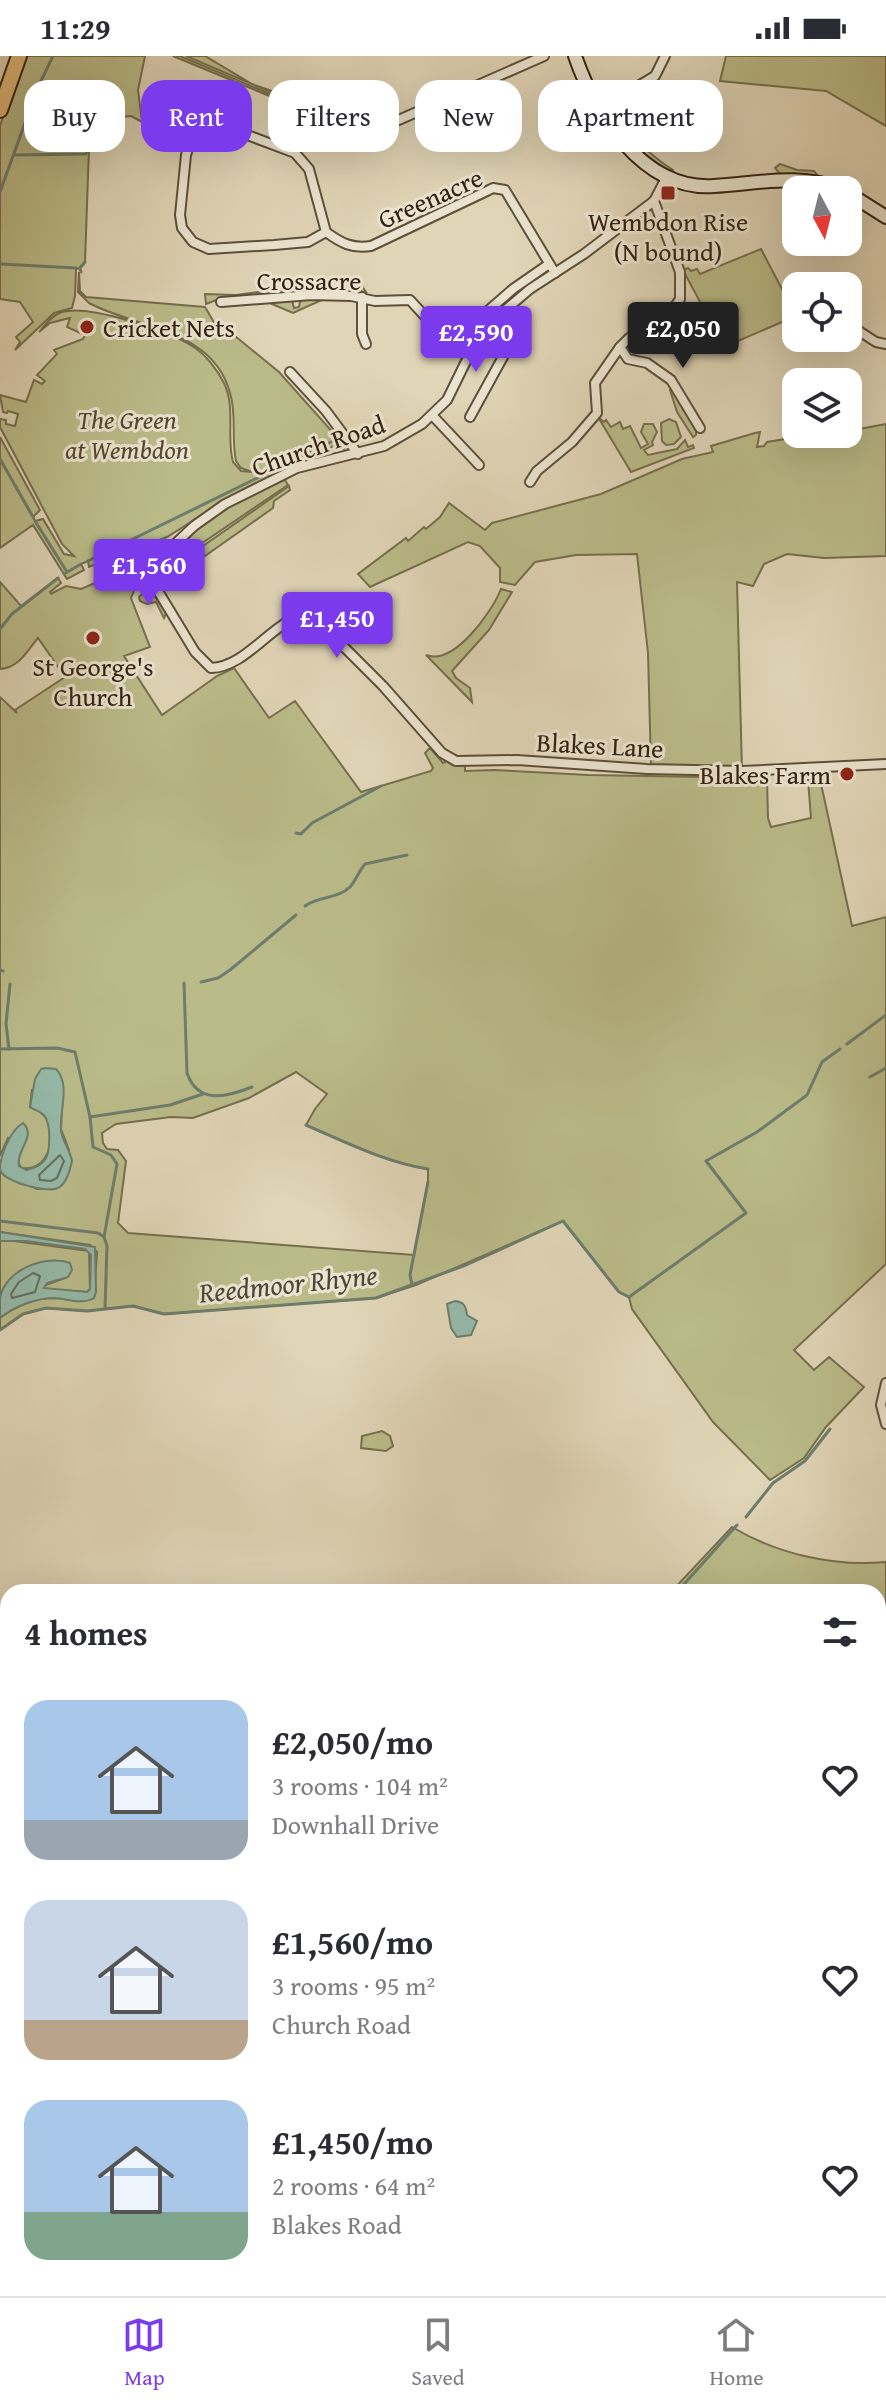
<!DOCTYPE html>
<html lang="en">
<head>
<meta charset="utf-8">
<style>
	body { margin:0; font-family:"Gentium Book Plus",serif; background:#f7f7f7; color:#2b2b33; height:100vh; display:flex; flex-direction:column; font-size:30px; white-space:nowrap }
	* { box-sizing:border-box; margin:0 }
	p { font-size:26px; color:#7c7c81 }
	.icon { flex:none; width:44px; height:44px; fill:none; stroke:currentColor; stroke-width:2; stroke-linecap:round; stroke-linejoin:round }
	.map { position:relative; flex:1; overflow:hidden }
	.sheet { position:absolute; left:0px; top:1528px; width:886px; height:712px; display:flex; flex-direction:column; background:#fff; border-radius:24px 24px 0 0; box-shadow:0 8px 32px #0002 }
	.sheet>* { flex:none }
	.guide { position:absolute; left:24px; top:24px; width:838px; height:72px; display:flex; gap:16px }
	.needle { width:52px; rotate:173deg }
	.controls { position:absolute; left:782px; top:120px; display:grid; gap:16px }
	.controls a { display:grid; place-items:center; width:80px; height:80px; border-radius:16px; background:#fff; box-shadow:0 8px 32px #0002; font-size:40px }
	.price { position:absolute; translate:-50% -68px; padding:0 18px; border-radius:8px; background:#7c3aed; color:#fff; font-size:26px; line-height:52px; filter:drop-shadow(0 2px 4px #0008) }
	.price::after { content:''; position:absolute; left:50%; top:48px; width:24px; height:18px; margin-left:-12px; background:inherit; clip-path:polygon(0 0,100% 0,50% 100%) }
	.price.active { background:#222; color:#fff }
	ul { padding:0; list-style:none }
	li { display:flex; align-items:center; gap:24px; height:200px; padding:0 24px }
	li span { display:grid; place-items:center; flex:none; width:224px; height:160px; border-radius:24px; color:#555 }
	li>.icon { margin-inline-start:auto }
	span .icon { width:96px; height:96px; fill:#fffc; stroke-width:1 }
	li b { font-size:34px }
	h2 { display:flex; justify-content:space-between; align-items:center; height:96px; padding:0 24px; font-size:34px }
	.tag { padding:0 28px; border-radius:24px; background:#fff; box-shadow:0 8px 32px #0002; font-size:28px; line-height:72px }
	.tag.active { background:#7c3aed; color:#fff }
	.status { display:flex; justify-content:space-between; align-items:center; height:56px; padding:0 40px; background:#fff; direction:ltr }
	.status svg { height:22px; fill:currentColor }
	.tabs { display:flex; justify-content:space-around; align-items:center; height:112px; border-top:2px solid #e1e1e2; background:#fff; font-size:22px; color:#7c7c81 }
	.tabs a { display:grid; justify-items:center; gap:4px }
	.tabs .active { color:#7c3aed }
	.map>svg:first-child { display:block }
	.green { fill:#babb89; stroke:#766f4e; stroke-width:2; fill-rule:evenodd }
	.water { fill:#95b9a8; stroke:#6e7d6c; stroke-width:2 }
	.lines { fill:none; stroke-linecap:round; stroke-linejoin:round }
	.shore { stroke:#646e5d; stroke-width:2 }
	.stream { stroke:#6e7d6c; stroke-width:3 }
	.street-casing { stroke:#5e503b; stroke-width:12 }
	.secondary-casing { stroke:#332312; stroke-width:16 }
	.primary-casing { stroke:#332312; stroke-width:18 }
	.street { stroke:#ebe4d0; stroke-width:8 }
	.secondary { stroke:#ebe4d0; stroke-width:12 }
	.primary { stroke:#e0ba7c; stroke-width:14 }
	.poi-dot { fill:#8f2418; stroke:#ebe4d0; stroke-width:3 }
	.labels { text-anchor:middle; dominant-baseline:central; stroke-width:6; stroke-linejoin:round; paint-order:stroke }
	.street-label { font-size:26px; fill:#332312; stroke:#ebe4d0 }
	.poi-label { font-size:26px; fill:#332312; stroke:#ebe4d0 }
	.park-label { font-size:26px; font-style:italic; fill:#554930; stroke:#ebe4d0 }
	.water-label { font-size:28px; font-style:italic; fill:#4c4838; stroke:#ebe4d0 }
</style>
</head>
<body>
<div class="status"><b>11:29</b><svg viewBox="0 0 49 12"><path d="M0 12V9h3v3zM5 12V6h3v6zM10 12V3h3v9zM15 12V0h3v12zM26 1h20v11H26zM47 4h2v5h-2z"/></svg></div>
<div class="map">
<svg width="886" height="2240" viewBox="0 0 886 2240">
	<rect width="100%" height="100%" fill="#e0d5b7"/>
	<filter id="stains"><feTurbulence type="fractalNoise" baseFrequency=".0025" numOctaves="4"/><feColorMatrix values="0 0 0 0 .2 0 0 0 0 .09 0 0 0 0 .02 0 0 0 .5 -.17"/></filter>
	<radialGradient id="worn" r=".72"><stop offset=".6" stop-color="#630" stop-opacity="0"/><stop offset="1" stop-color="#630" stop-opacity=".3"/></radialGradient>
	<g class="green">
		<polygon points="26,0 145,0 138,34 142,66 131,60 90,64 85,206 80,212 76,213 75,240 72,252 54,257 15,294 20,286 16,281 33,266 20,246 0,243 0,70 20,9"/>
		<polygon points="173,0 180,0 287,45 288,49 279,67 270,63 279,44"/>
		<polygon points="186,0 205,0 252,28 281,38 280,40"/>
		<polygon points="726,0 886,0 886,70 826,35 720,25"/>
		<path d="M634 38 635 41 619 51 616 58C632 81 649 99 673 114V119L638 93 612 61 613 53Z"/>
		<polygon points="780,108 797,114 814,115 818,120 781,119 775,112"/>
		<polygon points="761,193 796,260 724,291 683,214 688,212 691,215 697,213 700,218"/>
		<path d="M79 216 80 235 86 241 205 251 215 268 235 280 279 316 335 379 339 378 351 395 348 400 340 388 320 396 318 401 280 416 232 440 167 481 89 511 88 505 81 508 84 514 67 523 33 469 0 492V381L40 454 33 461 35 465 43 463 64 498 74 500 62 488 0 371V363L6 364V368L15 370 18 358 8 355 7 357 3 356 0 339 26 346 34 324 42 328 45 325 37 319 57 298 54 294 83 283 85 279 67 271 70 262 50 267 39 276C45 269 52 259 62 256 89 248 168 275 192 290 205 298 217 313 224 327 236 352 226 381 233 406L241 415 252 416 241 412 236 405C231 383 237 359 230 337 213 273 138 273 89 247L78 236Z"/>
		<path d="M541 220C521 240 494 255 475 276L477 280 469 290 458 291 445 278 448 275 466 289 470 285 469 276C490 256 514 230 541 220Z"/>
		<polygon points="304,230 332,230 333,234 361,235 362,230 366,236 300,236 216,244 206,248 205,238 236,239"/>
		<polygon points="303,243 324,243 293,257 265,245 292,244 294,252 299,251 300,246"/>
		<polygon points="673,332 696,375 696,379 693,381 677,356 670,334"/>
		<polygon points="598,361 604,366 606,364 611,371 620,366 623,373 630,370 641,392 648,388 641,376 644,368 653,368 657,376 652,386 653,389 644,394 648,399 677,393 685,384 688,391 693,389 694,392 631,416"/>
		<polygon points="669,363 676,366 681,381 674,388 666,389 662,385 661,367"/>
		<polygon points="886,368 886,500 824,502 787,498 764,508 753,530 737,526 742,715 651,710 648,597 637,498 576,499 535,506 515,529 500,526 500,512 480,490 468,486 370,531 358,518 406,482 408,485 424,471 426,473 440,461 449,447 485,474 492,467 601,438 682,403 713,396 711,390 755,377 760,376 757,391 764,390 767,386 816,378 848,378 848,375"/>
		<path d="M285 424 288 429 183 500 181 490C208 460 246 435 285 424Z"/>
		<polygon points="289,430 290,434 274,445 273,452 205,500 203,498 184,509 183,504"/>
		<path d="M162 491 165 497 152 517 137 527 131 542 150 591 124 600 162 659 217 620 234 612 269 662 295 645 361 736 431 715 433 712 425 697 430 692 443 707 447 705 453 709 465 710V715L494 714 588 719 767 722 768 762 771 771 811 762 808 724 820 723 852 870 886 861V1208L794 1294 814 1314 829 1301 864 1331 826 1371 804 1402 770 1424 713 1366 632 1253 629 1241 619 1236 563 1165 416 1229 376 1242 164 1258 133 1250 87 1255 46 1252 23 1258 0 1274V1262C15 1250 35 1242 55 1242 69 1243 80 1247 94 1242L97 1196 90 1189 0 1176V1113L2 1117 37 1133 56 1132 69 1094 61 1073 63 1035 32 1034 30 1051C34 1053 38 1054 42 1057 57 1068 54 1116 22 1112L18 1107 20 1095 8 1082 0 1100V641L17 657 15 654 65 621 38 582C27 595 19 612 0 613V526L21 550 58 522 61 527 50 536 51 538 66 530 81 533 121 516V513L126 516C141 508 144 497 162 491ZM296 1016 327 1038 315 1053 306 1069C346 1086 385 1106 428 1113V1126L414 1199 128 1177 118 1167 126 1105 118 1094 107 1093 103 1087 102 1077 116 1068 171 1061 193 1062 249 1042Z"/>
		<polygon points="149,531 166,557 164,562 156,546 147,548 140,545 139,541"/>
		<path d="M501 533 512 536 489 574 452 615 456 622 470 632 472 646 426 599C454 610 492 556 501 533Z"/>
		<path d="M6 1184 89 1195 90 1233 87 1236 44 1233 43 1230 68 1221 63 1205C33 1205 17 1215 0 1239V1185Z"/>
		<polygon points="382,1375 390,1380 393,1390 386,1395 361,1392 362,1380"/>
		<path d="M732 1471C777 1498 834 1511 886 1506V1658L878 1657V1536H671Z"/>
		<polygon points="8,1804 8,1904 0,1910 0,1807"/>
		<polygon points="0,1982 8,1996 8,2085 0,2088"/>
		<polygon points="878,1999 886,2002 886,2240 584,2240 586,2232 878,2232"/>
		<polygon points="220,2232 350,2232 352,2240 224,2240"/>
		<polygon points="512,2232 583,2232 580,2240 512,2240"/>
	</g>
	<g class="water">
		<path d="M45 1012 56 1013C71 1028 59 1056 61 1075 63 1086 70 1094 72 1105 70 1114 67 1127 58 1132 46 1137 5 1126 0 1114 0 1098 11 1074 23 1067 37 1080 16 1093 19 1110L26 1114C50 1109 50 1095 49 1074 48 1068 47 1060 41 1057 38 1054 34 1054 30 1051L35 1023 41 1013Z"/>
		<path d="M0 1176 95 1191 96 1236 94 1242C82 1249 69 1243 55 1242 36 1242 15 1250 0 1262 0 1255 0 1248 0 1242 5 1214 45 1198 70 1207L72 1214 68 1221 47 1227 44 1232 87 1236 90 1233 91 1199 85 1193 26 1185H0Z"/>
		<path d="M455 1245C464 1246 466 1250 467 1259L477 1265 471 1279 457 1281 451 1272 447 1248Z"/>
	</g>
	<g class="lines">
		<g class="shore">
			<polygon points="60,1099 64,1105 57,1122 51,1125 40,1124 39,1119"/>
			<polygon points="33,1217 40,1220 35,1236 12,1242 11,1238 19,1226"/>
		</g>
		<g class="stream">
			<polyline points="15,99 86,98 87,94"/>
			<polyline points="0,136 38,31 53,0"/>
			<polyline points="0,208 76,212"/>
			<polyline points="81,216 80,212 85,206"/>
			<polyline points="0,403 33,461"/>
			<polyline points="35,465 67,516"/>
			<polyline points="88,505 339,382"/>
			<polyline points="64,518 81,508"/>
			<polyline points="0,573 12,558 58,522"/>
			<polyline points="296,777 301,778 312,767 381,730"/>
			<path d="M305 850C318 840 338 843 350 831 356 824 359 815 365 808L407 799"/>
			<polyline points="0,914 3,915"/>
			<polyline points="201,926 218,922 230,914 296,859"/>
			<path d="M184 927 187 1017C198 1049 227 1041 252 1031"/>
			<polyline points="847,988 886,959"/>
			<polyline points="0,993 57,992 75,996 90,1061 93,1091 111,1099 117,1108 104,1181"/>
			<polyline points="9,993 6,968 10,928"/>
			<polyline points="870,1021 886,1012"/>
			<polyline points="90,1061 170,1049 203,1038"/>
			<path d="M306 1069C345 1086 385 1106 428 1113"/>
			<polyline points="0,1165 98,1177 104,1181 107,1190 105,1252"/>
			<polyline points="412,1228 410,1219 428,1126"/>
			<polyline points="0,1274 23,1258 46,1252 87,1255 133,1250 164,1258 376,1242 466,1209 563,1165 619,1236 629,1241 746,1157 706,1105 757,1076 807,1039 822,1006 840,993"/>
			<polyline points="746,1461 773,1427 805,1405 830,1373"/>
			<polyline points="677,1536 737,1469"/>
			<polyline points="0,1682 8,1680"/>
			<polyline points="0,2194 8,2187"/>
			<polyline points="0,2214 8,2211"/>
			<polyline points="204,2232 206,2240"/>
			<polyline points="220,2232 226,2240"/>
			<polyline points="119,2240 119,2232"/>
			<polyline points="590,2240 592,2232"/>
		</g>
		<defs>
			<g id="street">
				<polyline points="600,53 655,20 665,0"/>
				<polyline points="360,74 385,70 544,0"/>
				<path d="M667 120 654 145 584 198 530 233 504 255 472 293 447 344 422 368 384 390 297 412 225 448 194 470 177 486 154 520 155 530 195 596 211 612C249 611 276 559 311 558L383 630 442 697 456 705 517 704 647 713 742 715 886 708"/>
				<path d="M326 176 309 113 295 97 221 69 204 73 191 84 186 99 180 159 182 172 193 186 209 193 274 189 308 186 326 176C341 187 352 193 371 190L487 135 493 132 505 134 555 217"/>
				<polyline points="362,241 362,278 366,288"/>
				<polyline points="221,246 312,239 351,240 375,245 410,244 456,294 469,298"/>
				<polyline points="848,268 876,286 886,288"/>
				<polyline points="460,279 513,233 549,208"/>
				<polyline points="620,291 628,303 647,307 671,324 700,372"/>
				<polyline points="290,316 326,355 358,398"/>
				<polyline points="432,359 479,409"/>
				<polyline points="470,361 504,299 500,289 484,276"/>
				<polyline points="530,426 537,415 572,386 597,357 595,327 620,291 629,282 669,259 680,243 680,216 654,145"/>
				<polyline points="886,1327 881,1349 886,1368"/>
				<polyline points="878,1748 886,1694"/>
				<polyline points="878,1995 886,1995"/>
				<polyline points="0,2202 8,2198"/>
				<polyline points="213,2232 217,2240"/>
				<polyline points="584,2240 586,2232"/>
			</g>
			<g id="secondary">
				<path d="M575 0C595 58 643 135 714 130 756 128 801 116 842 134"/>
				<polyline points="848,137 886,161"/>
			</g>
			<polyline id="primary" points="0,54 19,0"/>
		</defs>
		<use href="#street" class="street-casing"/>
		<use href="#secondary" class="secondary-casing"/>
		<use href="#primary" class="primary-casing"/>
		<use href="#street" class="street"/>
		<use href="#secondary" class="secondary"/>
		<use href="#primary" class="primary"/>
	</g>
	<g class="poi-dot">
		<rect x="660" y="129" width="16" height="16" rx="4"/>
		<circle cx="87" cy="271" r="8"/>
		<circle cx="93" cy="582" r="8"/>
		<circle cx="847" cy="718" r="8"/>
	</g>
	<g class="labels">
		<g class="street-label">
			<text transform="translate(430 142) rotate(-24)">Greenacre</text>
			<text x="309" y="224">Crossacre</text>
			<text transform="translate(318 389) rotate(-19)">Church Road</text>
			<text transform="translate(600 689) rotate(3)">Blakes Lane</text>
		</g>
		<g class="poi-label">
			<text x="668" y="165">Wembdon Rise<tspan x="668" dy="30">(N bound)</tspan></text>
			<text x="103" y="271" text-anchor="start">Cricket Nets</text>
			<text x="93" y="610">St George's<tspan x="93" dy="30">Church</tspan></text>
			<text x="831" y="718" text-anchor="end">Blakes Farm</text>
		</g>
		<g class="park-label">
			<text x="127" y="363">The Green<tspan x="127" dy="30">at Wembdon</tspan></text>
		</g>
		<g class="water-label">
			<text transform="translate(288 1227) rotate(-6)">Reedmoor Rhyne</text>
		</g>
	</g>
	<rect width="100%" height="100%" filter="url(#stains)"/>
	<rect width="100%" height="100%" fill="url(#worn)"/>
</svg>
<div class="controls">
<a><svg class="needle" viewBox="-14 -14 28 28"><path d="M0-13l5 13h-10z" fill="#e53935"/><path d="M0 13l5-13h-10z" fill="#7c7c81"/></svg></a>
<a><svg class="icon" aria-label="locate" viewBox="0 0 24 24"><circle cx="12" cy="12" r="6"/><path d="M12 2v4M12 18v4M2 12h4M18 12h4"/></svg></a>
<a><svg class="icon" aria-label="layers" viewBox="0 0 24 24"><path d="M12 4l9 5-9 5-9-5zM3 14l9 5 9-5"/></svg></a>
</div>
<b class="price active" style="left:683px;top:314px">£2,050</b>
<b class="price" style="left:476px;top:318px">£2,590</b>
<b class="price" style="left:149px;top:551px">£1,560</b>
<b class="price" style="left:337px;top:604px">£1,450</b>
<div class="guide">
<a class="tag">Buy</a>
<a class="tag active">Rent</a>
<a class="tag">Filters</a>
<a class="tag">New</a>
<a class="tag">Apartment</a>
</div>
<section class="sheet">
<h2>4 homes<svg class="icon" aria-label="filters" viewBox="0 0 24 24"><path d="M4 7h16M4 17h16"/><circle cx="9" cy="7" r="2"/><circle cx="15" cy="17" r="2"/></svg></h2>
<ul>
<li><span style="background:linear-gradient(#a9c7e8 75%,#9aa5b1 0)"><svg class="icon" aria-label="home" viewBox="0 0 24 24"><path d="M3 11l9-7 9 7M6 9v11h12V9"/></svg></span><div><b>£2,050/mo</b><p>3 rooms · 104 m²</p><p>Downhall Drive</p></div><svg class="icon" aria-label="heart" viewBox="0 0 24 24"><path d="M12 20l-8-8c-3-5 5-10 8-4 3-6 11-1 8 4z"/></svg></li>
<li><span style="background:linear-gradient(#c9d6e8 75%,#b9a48a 0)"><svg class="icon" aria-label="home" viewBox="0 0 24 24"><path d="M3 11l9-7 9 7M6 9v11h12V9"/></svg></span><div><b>£1,560/mo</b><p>3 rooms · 95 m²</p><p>Church Road</p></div><svg class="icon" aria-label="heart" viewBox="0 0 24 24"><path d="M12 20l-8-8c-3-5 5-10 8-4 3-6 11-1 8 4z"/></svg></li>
<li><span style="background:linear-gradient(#a9c7e8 70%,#7fa58c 0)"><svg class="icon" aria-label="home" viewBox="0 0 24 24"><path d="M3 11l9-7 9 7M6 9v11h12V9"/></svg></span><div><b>£1,450/mo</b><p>2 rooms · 64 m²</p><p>Blakes Road</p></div><svg class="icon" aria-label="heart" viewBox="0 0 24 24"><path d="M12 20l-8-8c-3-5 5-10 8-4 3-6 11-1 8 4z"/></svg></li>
</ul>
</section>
</div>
<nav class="tabs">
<a class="active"><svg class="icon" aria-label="map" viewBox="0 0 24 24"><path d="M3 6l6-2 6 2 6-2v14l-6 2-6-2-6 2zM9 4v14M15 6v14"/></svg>Map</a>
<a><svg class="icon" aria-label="saved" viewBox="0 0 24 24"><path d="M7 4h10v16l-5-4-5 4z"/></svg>Saved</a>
<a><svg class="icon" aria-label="home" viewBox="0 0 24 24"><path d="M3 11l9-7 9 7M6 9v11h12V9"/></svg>Home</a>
</nav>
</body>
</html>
